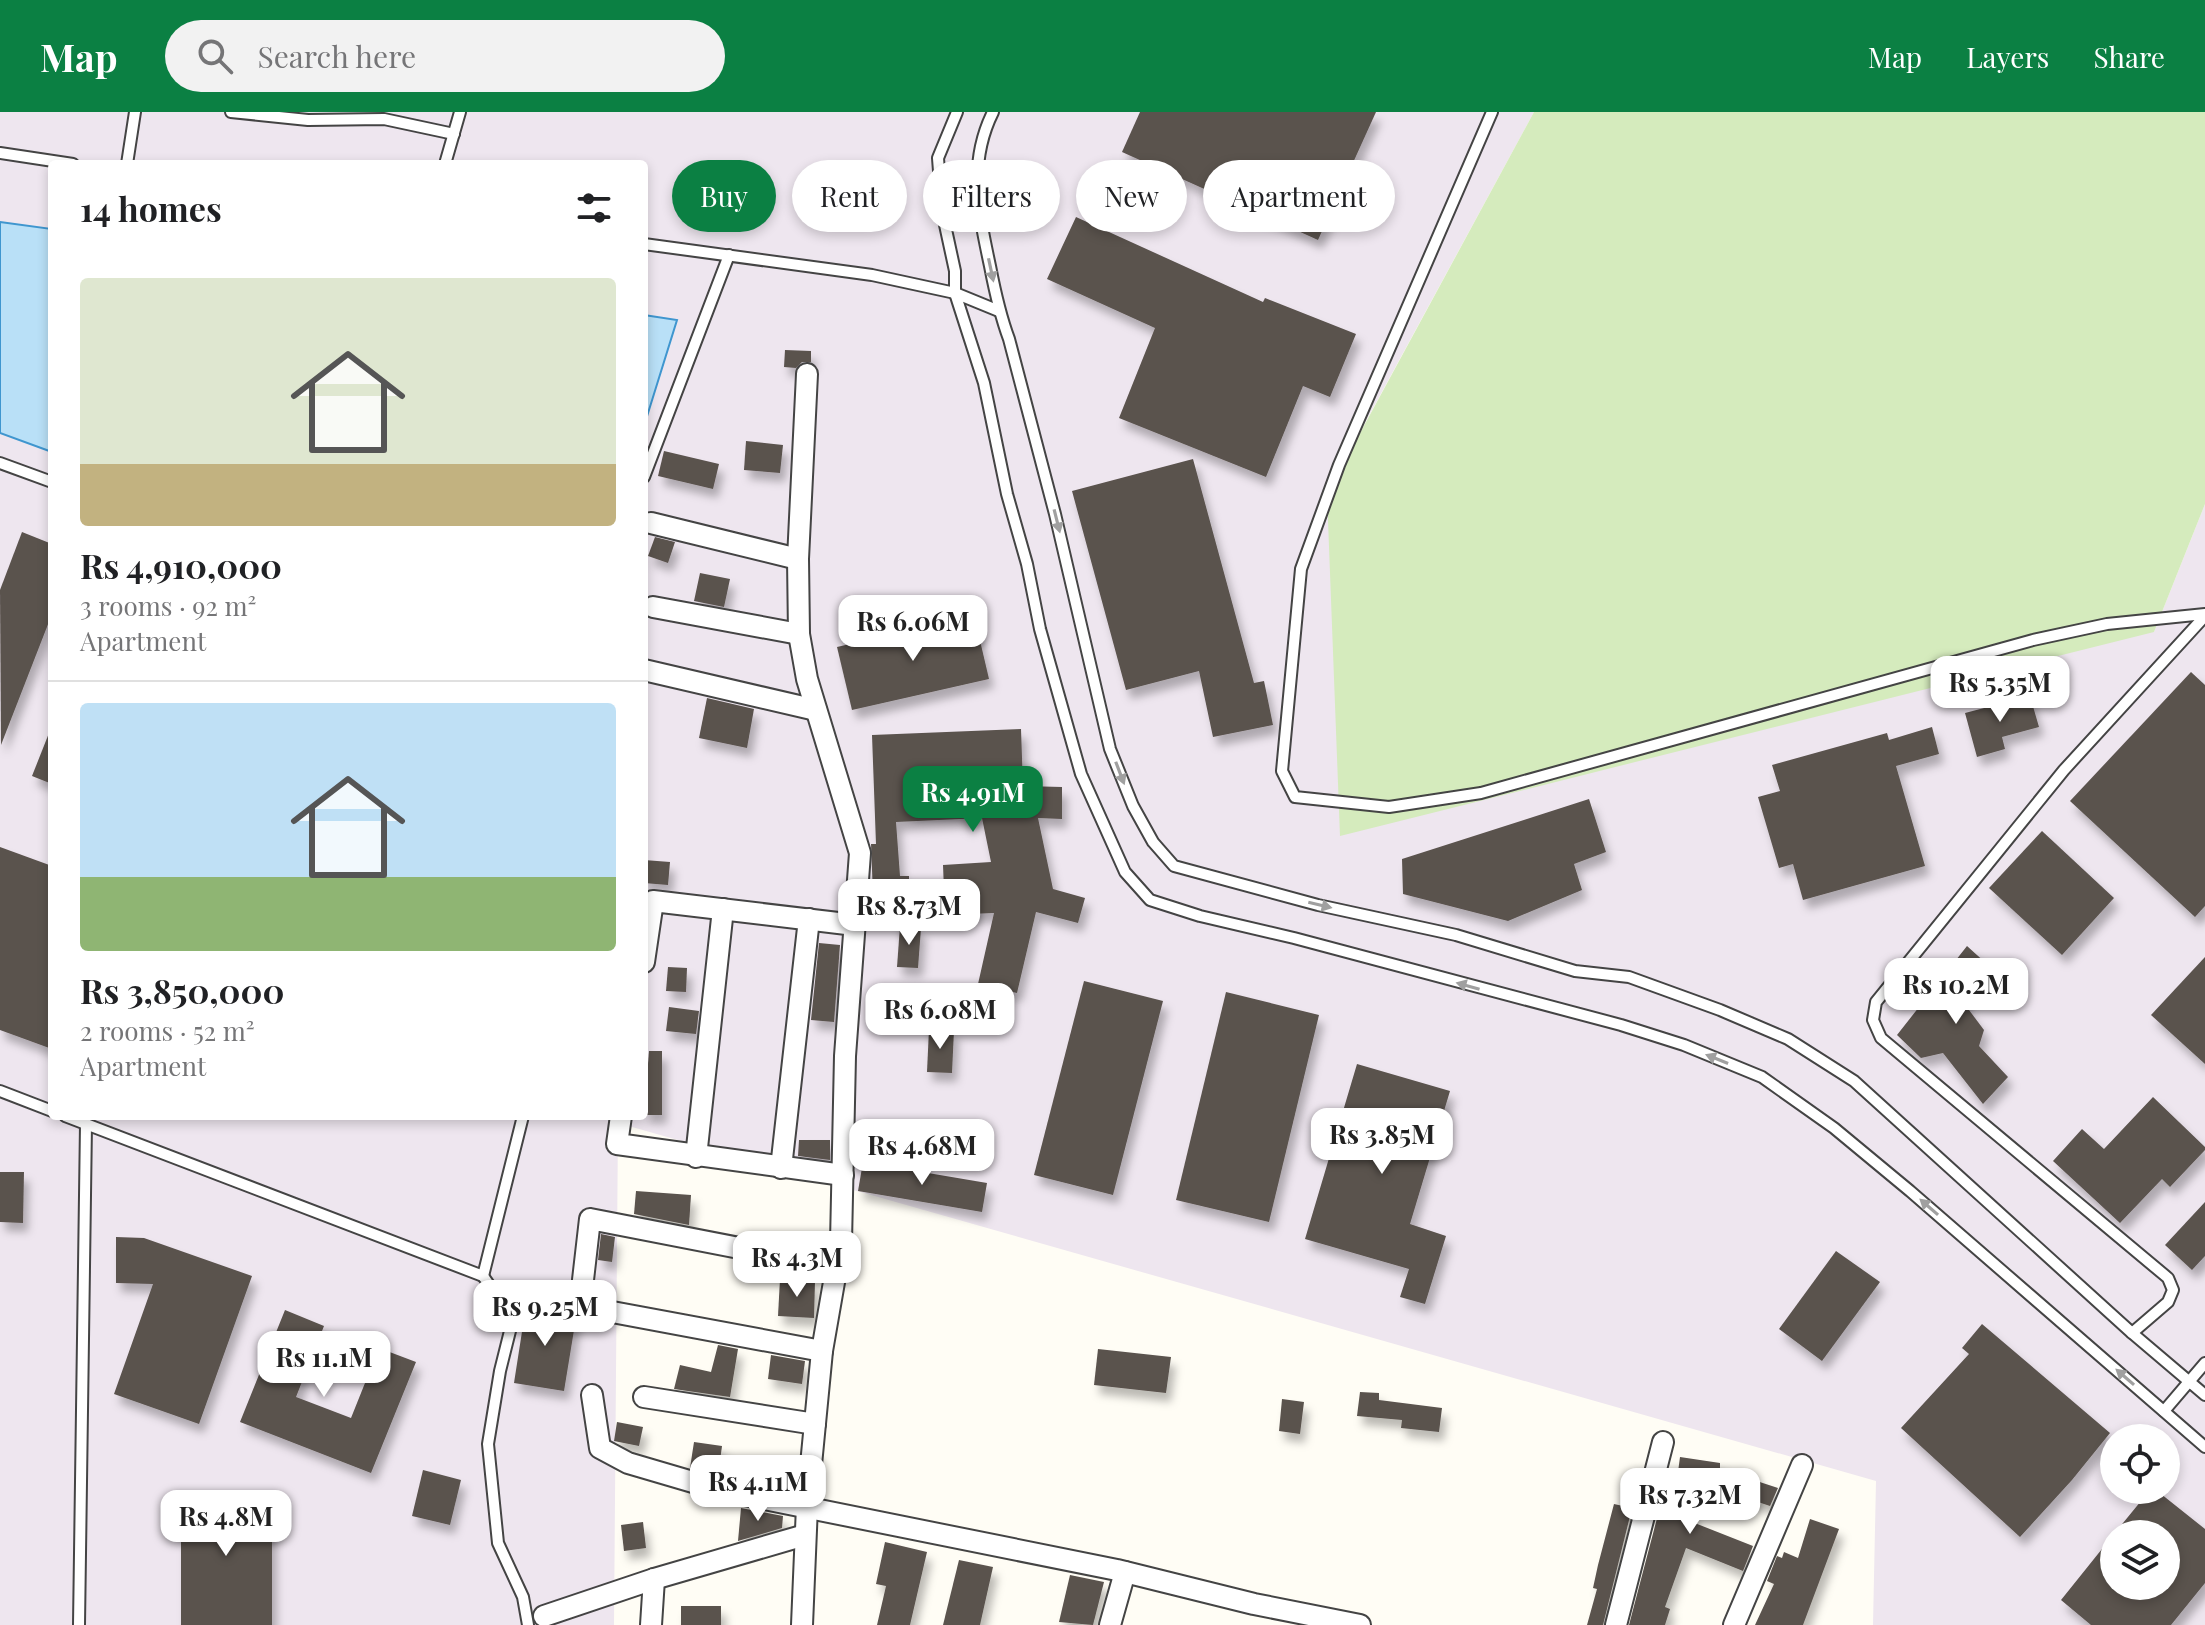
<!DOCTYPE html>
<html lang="en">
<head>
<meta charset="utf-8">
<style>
	body { margin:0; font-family:"Playfair Display",serif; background:#f2f2f2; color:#202124; height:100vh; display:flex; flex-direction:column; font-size:30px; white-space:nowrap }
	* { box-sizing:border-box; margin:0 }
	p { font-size:26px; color:#757577 }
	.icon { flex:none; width:44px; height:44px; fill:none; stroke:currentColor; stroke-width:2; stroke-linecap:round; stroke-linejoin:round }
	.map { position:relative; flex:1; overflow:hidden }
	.sheet { position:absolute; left:48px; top:48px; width:600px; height:960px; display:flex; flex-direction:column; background:#fff; border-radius:8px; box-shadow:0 4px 12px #0003 }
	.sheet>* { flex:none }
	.top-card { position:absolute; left:672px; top:48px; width:760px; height:72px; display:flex; gap:16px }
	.tools { position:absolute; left:2100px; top:1312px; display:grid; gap:16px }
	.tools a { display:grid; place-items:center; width:80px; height:80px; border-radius:50%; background:#fff; box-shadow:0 4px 12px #0003; font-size:40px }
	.price { position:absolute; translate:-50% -68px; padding:0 18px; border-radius:16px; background:#fff; color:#222; font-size:26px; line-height:52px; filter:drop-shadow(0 2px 4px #0008) }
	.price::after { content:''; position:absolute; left:50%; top:48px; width:24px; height:18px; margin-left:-12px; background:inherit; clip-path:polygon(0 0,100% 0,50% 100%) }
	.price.active { background:#0b8043; color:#fff }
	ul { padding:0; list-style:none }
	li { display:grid; align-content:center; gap:16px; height:424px; padding:0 32px }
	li+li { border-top:2px solid #e0e0e0 }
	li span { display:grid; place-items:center; height:248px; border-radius:8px; color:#555 }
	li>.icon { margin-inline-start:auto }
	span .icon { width:144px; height:144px; fill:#fffc; stroke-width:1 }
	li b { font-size:34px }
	h2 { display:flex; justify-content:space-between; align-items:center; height:96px; padding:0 32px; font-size:34px }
	.pill { padding:0 28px; border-radius:36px; background:#fff; box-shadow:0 4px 12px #0003; font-size:28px; line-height:72px }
	.pill.active { background:#0b8043; color:#fff }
	header { display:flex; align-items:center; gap:48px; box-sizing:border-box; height:112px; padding:0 40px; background:#0b8043; color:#fff }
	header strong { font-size:38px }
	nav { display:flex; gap:44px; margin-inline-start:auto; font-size:28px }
	.search { width:560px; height:72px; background:#f2f2f2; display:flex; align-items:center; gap:20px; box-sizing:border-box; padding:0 28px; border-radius:44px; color:#757577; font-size:30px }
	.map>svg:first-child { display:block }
	.industrial { fill:#eee6ef; fill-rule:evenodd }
	.green { fill:#d5ebbd }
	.water { fill:#b9e0f7; stroke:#3f96cf; stroke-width:2 }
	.building { fill:#5a524d; filter:url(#shadow) }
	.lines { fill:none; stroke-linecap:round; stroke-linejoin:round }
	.service-casing { stroke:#444; stroke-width:14 }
	.minor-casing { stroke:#444; stroke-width:24 }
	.service { stroke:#fff; stroke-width:10 }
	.minor { stroke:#fff; stroke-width:20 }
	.oneway { fill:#a0a0a0 }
</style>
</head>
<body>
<header>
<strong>Map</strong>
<div class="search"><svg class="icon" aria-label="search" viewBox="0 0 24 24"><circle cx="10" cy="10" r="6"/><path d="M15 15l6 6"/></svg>Search here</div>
<nav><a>Map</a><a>Layers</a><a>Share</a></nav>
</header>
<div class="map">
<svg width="2205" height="1513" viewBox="0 0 2205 1513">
	<defs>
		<filter id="shadow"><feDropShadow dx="5" dy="9" stdDeviation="4" flood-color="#0004"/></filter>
	</defs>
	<rect width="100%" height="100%" fill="#fffdf5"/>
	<path class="industrial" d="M0 0H1534L1327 381 2154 520 2205 392V1513H1873L1876 1369 618 1011 614 1513H0ZM52 52H644V1004H52ZM2114 1326H2166V1378H2114ZM2114 1422H2166V1474H2114Z"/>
	<polygon class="green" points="1534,0 2205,0 2205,392 2154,520 1340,724 1327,382"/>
	<g class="water">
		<polygon points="0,110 52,117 52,340 0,321"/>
		<polygon points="644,203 677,208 644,314"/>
	</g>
	<g class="building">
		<polygon points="1140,0 1376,0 1318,128 1122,40"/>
		<polygon points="1076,105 1263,190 1265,186 1356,222 1330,285 1303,274 1266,365 1119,306 1155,216 1047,167"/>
		<polygon points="785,238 811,239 811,250 802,250 796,256 784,255"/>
		<polygon points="746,329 783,333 780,361 744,358"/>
		<polygon points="664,339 719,352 713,377 658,364"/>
		<polygon points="1193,347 1254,571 1264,569 1273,613 1213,625 1199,559 1126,578 1072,379"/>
		<polygon points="22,420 52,432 52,502 1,633 0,478"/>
		<polygon points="655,425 675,430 668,451 648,444"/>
		<polygon points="700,461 730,467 724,495 694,489"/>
		<polygon points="974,503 989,567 852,598 837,535"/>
		<polygon points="2191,560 2205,573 2205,794 2195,805 2070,689"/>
		<polygon points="2030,584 2039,615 2002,625 2005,637 1977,645 1965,601"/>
		<polygon points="707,586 754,597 747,636 699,626"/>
		<polygon points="1932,615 1939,642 1896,654 1925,754 1803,788 1793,752 1779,756 1758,685 1780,679 1772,653 1887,621 1889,628"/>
		<polygon points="51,616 52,616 52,672 32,664"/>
		<polygon points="1021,617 1023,674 1062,675 1062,707 1038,706 1053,777 1085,786 1078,811 1036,800 1017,881 978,872 994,801 945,803 943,753 991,750 982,706 896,710 900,764 909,764 909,783 873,783 871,732 876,732 872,623"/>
		<polygon points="1589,687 1606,740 1574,752 1582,778 1508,809 1403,782 1402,747"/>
		<polygon points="2042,719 2114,786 2062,843 1989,776"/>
		<polygon points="0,735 52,754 52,937 0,918"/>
		<polygon points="644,748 670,750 668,773 644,771"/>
		<polygon points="900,814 921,816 918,856 897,855"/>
		<polygon points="819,831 840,833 834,910 811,908"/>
		<polygon points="1967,834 1998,862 1963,890 1984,918 1979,934 2008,965 1983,992 1943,941 1921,946 1897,923"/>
		<polygon points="2205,845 2205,952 2151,903"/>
		<polygon points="668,855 687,856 686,880 666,879"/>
		<polygon points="1084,869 1163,889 1113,1083 1034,1063"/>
		<polygon points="1226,880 1319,903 1269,1110 1176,1088"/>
		<polygon points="669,895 699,899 696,922 666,919"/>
		<polygon points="929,917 954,918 952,961 927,960"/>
		<polygon points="649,939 662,939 662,1003 644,1003"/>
		<polygon points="1357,952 1450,979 1410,1112 1446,1124 1425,1192 1400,1185 1409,1157 1305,1127"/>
		<polygon points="2153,985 2205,1035 2205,1038 2170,1075 2162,1067 2120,1111 2053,1049 2082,1017 2104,1037"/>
		<polygon points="799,1028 830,1028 830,1048 798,1044"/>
		<polygon points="863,1050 987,1071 982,1100 858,1079"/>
		<polygon points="0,1060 24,1060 23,1111 0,1110"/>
		<polygon points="636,1079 691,1083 689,1113 634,1102"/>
		<polygon points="2205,1090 2205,1144 2192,1158 2165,1133"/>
		<polygon points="601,1122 615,1125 612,1150 598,1148"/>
		<polygon points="116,1125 144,1126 252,1164 199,1312 114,1282 153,1172 116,1171"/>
		<polygon points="1836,1139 1880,1170 1822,1249 1779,1217"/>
		<polygon points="780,1167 815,1169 814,1206 778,1204"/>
		<polygon points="526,1194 569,1200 576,1206 564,1279 514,1271"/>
		<polygon points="285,1198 324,1214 296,1285 351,1306 379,1236 416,1250 371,1361 240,1310"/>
		<polygon points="1982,1212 2110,1321 2072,1368 2020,1425 1901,1316 1969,1242 1962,1236"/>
		<polygon points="718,1233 738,1237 730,1285 674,1277 680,1253 711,1260"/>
		<polygon points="1098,1237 1171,1245 1166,1281 1094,1273"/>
		<polygon points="771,1243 805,1249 802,1272 768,1267"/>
		<polygon points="1360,1280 1379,1281 1379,1288 1442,1296 1439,1320 1401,1316 1402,1308 1357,1304"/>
		<polygon points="1282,1287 1304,1290 1300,1322 1279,1319"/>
		<polygon points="617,1310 643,1315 639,1334 614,1329"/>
		<polygon points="694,1330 722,1334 718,1364 690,1356"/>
		<polygon points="1680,1345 1720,1351 1720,1357 1778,1376 1770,1394 1740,1384 1742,1380 1692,1372 1682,1406 1753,1434 1743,1459 1686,1436 1665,1495 1670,1497 1665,1513 1629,1513 1666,1372 1676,1375"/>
		<polygon points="423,1358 461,1368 450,1413 412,1404"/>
		<polygon points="2150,1378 2156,1378 2205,1417 2205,1471 2171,1513 2091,1513 2061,1488 2114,1422 2114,1474 2166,1474 2166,1422 2114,1422"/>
		<rect x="181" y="1380" width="91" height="133"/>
		<polygon points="1614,1392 1632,1396 1603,1513 1587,1513 1597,1477 1593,1476 1598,1453"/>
		<polygon points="741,1396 783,1404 782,1416 738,1429"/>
		<polygon points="1810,1407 1839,1417 1803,1513 1755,1513 1774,1472 1767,1469 1777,1444 1782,1446 1784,1440 1798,1446"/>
		<polygon points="643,1410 646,1436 624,1439 621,1413"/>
		<polygon points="885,1430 927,1440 910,1513 877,1513 886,1474 876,1472"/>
		<polygon points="959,1448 993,1455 980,1513 943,1513"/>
		<polygon points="1070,1463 1104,1470 1093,1513 1059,1510"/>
		<rect x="681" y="1494" width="40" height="19"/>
	</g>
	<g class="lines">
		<defs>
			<g id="service">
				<polyline points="231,0 308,8 384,7 454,22"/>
				<polyline points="957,0 938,46 942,99 955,159 955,181 984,271 1007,382 1027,452 1040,517 1081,662 1125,760 1150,788 1200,804 1294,826 1621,913 1684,933 1762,965 1834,1016 1910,1079 2205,1335"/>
				<path d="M993 0C967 52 979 102 990 154 995 180 1000 203 1009 227L1055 402 1110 637 1133 694 1153 730 1174 754 1318 793 1456 823 1575 859 1629 865 1720 898 1788 927 1854 969 2132 1221 2205 1283"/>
				<polyline points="1492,0 1339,353 1301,457 1282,659 1295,685 1389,695 1481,681 2033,528 2107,512 2205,502"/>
				<polyline points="0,41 73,52"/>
				<polyline points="127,52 135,0"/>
				<polyline points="445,52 460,0"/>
				<polyline points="644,132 872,163 955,181 999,199"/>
				<polyline points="0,351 52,370"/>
				<polyline points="644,365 729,143"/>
				<polyline points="0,979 52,999"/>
				<polyline points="65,1004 483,1164 523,1004"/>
				<polyline points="483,1164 513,1207 500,1259 488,1332 498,1431 523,1485 528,1513"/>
				<polyline points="2132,1221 2168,1190 2173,1178 2168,1166 1881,926 1873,908 1876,890 2064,658 2205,504"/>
				<polyline points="2164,1299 2205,1251"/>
				<polyline points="79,1513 86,1012"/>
			</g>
			<g id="minor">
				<polyline points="651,411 798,447"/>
				<polyline points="653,495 799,522"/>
				<polyline points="644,558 816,598"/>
				<polyline points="644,850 653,789 855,813"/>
				<polyline points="621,1004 617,1032 843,1063"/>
				<polyline points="696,1045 723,797"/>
				<polyline points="781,1056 809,807"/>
				<polyline points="822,1239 580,1194 590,1107 837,1155"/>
				<polyline points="592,1283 600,1336 628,1351 720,1378 1117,1458 1254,1492 1360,1513"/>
				<polyline points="644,1285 815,1312"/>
				<polyline points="544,1504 654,1467 805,1423"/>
				<polyline points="651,1513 654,1467"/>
				<polyline points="802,1513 807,1394 822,1239 841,1130 845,944 860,741 807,567 799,522 798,447 807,262"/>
				<polyline points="1110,1513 1125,1460"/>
				<polyline points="1616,1513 1663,1330"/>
				<polyline points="1734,1513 1802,1353"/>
			</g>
		</defs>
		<use href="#service" class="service-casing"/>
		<use href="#minor" class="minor-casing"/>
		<use href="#service" class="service"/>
		<use href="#minor" class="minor"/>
	</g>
	<defs><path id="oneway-solid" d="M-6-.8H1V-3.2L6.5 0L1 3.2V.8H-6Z" transform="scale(2)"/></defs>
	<g class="oneway">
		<use href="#oneway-solid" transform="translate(991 158) rotate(78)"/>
		<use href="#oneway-solid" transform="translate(1057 409) rotate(76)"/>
		<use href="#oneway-solid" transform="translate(1120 661) rotate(69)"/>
		<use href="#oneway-solid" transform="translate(1320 793) rotate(13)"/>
		<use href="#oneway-solid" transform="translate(1468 874) rotate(-164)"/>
		<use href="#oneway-solid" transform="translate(1717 947) rotate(-158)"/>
		<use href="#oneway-solid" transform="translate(1929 1095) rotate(-139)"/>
		<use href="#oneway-solid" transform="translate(2125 1265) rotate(-139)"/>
	</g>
</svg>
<div class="tools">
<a><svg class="icon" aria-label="locate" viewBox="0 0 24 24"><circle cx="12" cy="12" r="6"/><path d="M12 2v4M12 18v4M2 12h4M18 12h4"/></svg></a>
<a><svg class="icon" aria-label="layers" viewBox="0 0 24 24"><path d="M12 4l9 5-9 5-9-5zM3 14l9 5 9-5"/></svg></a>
</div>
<b class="price" style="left:913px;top:551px">Rs 6.06M</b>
<b class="price" style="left:2000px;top:612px">Rs 5.35M</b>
<b class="price active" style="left:973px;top:722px">Rs 4.91M</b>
<b class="price" style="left:909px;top:835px">Rs 8.73M</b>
<b class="price" style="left:1956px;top:914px">Rs 10.2M</b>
<b class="price" style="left:940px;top:939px">Rs 6.08M</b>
<b class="price" style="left:1382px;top:1064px">Rs 3.85M</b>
<b class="price" style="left:922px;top:1075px">Rs 4.68M</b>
<b class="price" style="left:797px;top:1187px">Rs 4.3M</b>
<b class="price" style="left:545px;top:1236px">Rs 9.25M</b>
<b class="price" style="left:324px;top:1287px">Rs 11.1M</b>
<b class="price" style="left:758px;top:1411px">Rs 4.11M</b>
<b class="price" style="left:1690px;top:1424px">Rs 7.32M</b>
<b class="price" style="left:226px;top:1446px">Rs 4.8M</b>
<div class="top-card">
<a class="pill active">Buy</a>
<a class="pill">Rent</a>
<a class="pill">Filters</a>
<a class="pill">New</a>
<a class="pill">Apartment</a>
</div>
<section class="sheet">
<h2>14 homes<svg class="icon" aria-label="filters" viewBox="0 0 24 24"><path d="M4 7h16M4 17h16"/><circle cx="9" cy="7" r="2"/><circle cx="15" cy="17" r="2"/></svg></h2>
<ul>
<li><span style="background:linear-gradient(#dfe7d0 75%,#c2b280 0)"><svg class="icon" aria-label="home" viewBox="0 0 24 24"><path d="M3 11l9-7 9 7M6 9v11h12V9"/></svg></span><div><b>Rs 4,910,000</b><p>3 rooms · 92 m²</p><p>Apartment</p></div></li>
<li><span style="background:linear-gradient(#bfe0f5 70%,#8fb573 0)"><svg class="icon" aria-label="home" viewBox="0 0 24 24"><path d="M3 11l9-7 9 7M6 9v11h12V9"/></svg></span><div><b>Rs 3,850,000</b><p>2 rooms · 52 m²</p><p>Apartment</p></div></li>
</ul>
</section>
</div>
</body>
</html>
